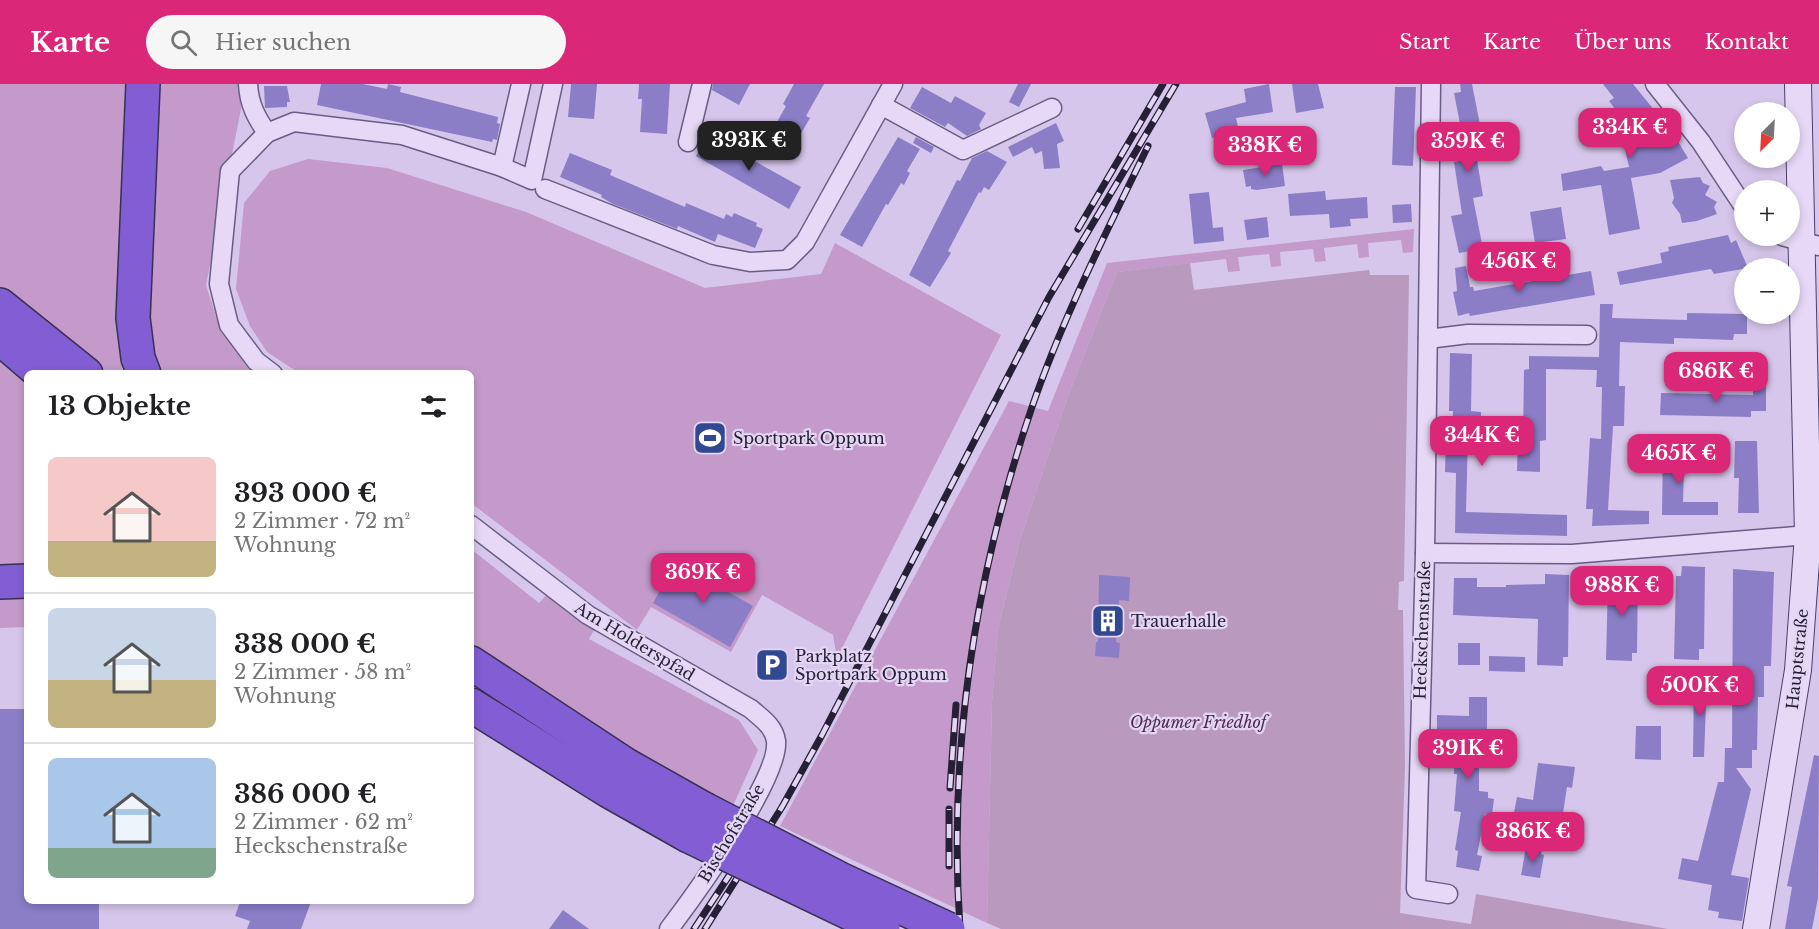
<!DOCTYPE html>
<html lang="de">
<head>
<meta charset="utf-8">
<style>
	body { margin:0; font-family:"Libre Baskerville",serif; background:#f6f6f6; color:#202124; height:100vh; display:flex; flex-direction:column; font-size:22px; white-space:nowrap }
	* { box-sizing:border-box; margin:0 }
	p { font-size:20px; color:#757577 }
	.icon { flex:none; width:33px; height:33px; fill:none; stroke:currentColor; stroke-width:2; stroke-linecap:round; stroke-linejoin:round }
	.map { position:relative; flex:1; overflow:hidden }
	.details { position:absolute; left:24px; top:286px; width:450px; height:534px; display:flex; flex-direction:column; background:#fff; border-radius:9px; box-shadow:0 3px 9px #0003 }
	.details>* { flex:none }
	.needle { width:39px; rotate:204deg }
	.tools { position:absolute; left:1734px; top:18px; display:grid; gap:12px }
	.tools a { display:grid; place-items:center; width:66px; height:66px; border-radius:50%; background:#fff; box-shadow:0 3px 9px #0003; font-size:30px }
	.price { position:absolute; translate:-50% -51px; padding:0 14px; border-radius:12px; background:#db2777; color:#fff; font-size:20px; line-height:39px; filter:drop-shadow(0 2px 3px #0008) }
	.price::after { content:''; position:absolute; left:50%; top:36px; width:18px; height:14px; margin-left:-9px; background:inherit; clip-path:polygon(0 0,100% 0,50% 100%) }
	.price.selected { background:#222; color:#fff }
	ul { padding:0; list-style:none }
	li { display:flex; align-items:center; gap:18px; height:150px; padding:0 24px }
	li+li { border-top:2px solid #e0e0e0 }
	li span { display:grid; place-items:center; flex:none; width:168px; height:120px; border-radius:9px; color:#555 }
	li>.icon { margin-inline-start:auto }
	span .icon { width:72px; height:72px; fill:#fffc; stroke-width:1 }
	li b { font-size:26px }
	h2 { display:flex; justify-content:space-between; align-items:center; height:72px; padding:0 24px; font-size:26px }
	header { display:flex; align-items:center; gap:36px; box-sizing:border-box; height:84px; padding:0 30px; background:#db2777; color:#fff }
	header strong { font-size:28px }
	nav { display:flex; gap:33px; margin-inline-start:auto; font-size:21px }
	.search { width:420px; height:54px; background:#f6f6f6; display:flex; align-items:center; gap:15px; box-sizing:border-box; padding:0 21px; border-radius:33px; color:#757577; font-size:22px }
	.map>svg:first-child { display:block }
	.green { fill:#c39ac9 }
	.cemetery { fill:#ba99be }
	.building { fill:#8b7ec7 }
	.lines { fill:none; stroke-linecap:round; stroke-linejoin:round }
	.street-casing { stroke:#685d85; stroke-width:21 }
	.secondary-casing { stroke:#4a4067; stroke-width:28 }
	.highway-casing { stroke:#383153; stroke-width:36 }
	.street { stroke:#e6d8f6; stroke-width:18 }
	.secondary { stroke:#e6d8f6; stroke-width:26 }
	.highway { stroke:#835dd4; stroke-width:33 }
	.rail-casing { stroke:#252036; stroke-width:7 }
	.rail { stroke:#e3d5f3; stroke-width:4.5; stroke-dasharray:14; stroke-linecap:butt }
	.highway-bridge-casing { stroke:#383153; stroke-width:36; stroke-linecap:butt }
	.highway-bridge { stroke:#835dd4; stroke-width:33 }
	.labels { text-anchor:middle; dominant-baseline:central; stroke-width:4.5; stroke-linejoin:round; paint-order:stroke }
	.poi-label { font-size:16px; fill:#252036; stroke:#e3d5f3; text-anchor:start }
	.street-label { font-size:16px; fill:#252036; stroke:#e3d5f3 }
	.park-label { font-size:16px; font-style:italic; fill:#512851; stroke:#e3d5f3 }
</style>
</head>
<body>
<header>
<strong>Karte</strong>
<div class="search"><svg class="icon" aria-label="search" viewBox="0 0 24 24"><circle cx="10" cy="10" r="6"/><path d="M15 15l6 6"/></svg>Hier suchen</div>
<nav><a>Start</a><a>Karte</a><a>Über uns</a><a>Kontakt</a></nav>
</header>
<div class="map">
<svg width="1819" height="845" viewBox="0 0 1819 845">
	<rect width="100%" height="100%" fill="#d7c6eb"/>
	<g class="green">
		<polygon points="0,0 240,0 241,25 206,201 221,248 255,289 157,289 126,173 122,289 108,289 0,207"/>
		<polygon points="308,75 387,84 526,128 705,204 821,190 835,159 1001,251 837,574 833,551 762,511 731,568 651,523 637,546 471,419 471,290 299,289 267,268 250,242 236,205 244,119 270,87"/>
		<polygon points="1414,145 1413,168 1403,169 1401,156 1368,159 1369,173 1359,174 1357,160 1324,164 1326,177 1315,178 1313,165 1280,168 1281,182 1271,183 1269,170 1238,173 1240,187 1228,188 1226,175 1117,188 1068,312 1020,456 998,545 992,618 987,839 780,742 1009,317 1048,327 1107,179"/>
		<polygon points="0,275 27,298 27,543 0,544"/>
		<polygon points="471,465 539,519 548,509 596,543 589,555 739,636 758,666 733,722 636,673 471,561"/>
	</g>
	<polygon class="cemetery" points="1190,179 1194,206 1369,186 1370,191 1409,191 1404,497 1399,498 1398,526 1403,526 1405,683 1400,829 1471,840 1476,810 1668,845 1001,845 987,839 992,618 998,545 1020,456 1068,312 1117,188"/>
	<g class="building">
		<polygon points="321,0 363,0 387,5 388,0 401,3 400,8 498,33 497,39 500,40 497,56 493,55 492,58 317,21"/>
		<polygon points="571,0 597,0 594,35 568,33"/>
		<polygon points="639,0 670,0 667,50 640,48 642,15 638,15"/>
		<polygon points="713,0 750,0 739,21 712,6"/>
		<polygon points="794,0 824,0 806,32 810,34 796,58 773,45 786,22 783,20"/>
		<polygon points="1018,0 1031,0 1019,23 1009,18"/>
		<polygon points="1269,0 1273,28 1236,34 1239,47 1212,54 1205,29 1246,18 1244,5"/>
		<polygon points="1292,0 1318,0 1324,24 1296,29"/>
		<polygon points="1460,0 1472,0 1483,56 1474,58 1483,112 1473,114 1483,165 1459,169 1451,132 1462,130 1454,78 1467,76 1454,9 1461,8"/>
		<polygon points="1603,0 1633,0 1659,32 1661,50 1671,46 1688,74 1660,89 1631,94 1640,145 1609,151 1601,101 1563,107 1561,90 1601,82 1604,87 1629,83 1623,56 1637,53 1609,17 1614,14"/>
		<polygon points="264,2 287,2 290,18 287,18 287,23 265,24"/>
		<polygon points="922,3 951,19 955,12 986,29 979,41 981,45 967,52 948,39 945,43 910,24"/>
		<polygon points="1395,3 1416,3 1413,82 1392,81"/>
		<polygon points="1056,39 1064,57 1057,60 1060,84 1044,85 1042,67 1035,70 1032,63 1013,73 1008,63"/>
		<polygon points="708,51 801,103 789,125 696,72"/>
		<polygon points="898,53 920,65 907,87 910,89 904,101 901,99 888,121 886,120 862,163 840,151"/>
		<polygon points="916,53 934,63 931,69 913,59"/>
		<polygon points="987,67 1007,78 989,106 984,103 981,109 979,108 948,167 951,169 930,203 909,191 957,96 960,97 972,74"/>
		<polygon points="570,69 612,86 610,91 685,123 686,119 724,135 726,130 732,133 734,129 757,139 756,142 763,145 755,164 718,150 715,158 678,142 677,145 613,120 601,113 602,111 560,93"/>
		<polygon points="1282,80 1285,102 1257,106 1251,105 1251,102 1246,103 1243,86"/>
		<polygon points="1700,93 1703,99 1710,102 1705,111 1717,118 1714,123 1717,130 1697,137 1682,139 1680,130 1672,119 1674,114 1670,96"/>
		<polygon points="1325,107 1326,116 1367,113 1368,134 1350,135 1351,142 1330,144 1329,130 1290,132 1288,110"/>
		<polygon points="1209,108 1213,144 1223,143 1224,157 1194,160 1189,110"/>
		<polygon points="1411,120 1412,138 1393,139 1392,121"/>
		<polygon points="1561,123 1566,155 1535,159 1530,128"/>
		<polygon points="1267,133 1269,153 1247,156 1244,136"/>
		<polygon points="1728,151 1731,159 1736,156 1748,184 1714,190 1711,185 1620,201 1617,188 1662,179 1660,169 1669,167 1668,163"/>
		<polygon points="1466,182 1470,203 1473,203 1474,207 1591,187 1595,211 1470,232 1469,229 1458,232 1453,208 1457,207 1455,184"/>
		<polygon points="1600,220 1613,220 1612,234 1687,236 1687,229 1747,230 1747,250 1734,250 1733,256 1674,254 1674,260 1620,258 1619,302 1625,302 1624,342 1613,342 1608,426 1649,427 1649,440 1592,442 1593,425 1586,425 1590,354 1601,355 1602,303 1596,303 1597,286 1546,285 1546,356 1540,357 1540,388 1517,387 1518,353 1523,354 1524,286 1529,285 1529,272 1599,273"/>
		<polygon points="1450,269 1472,270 1471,327 1481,328 1481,341 1476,341 1476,353 1468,353 1466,428 1567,431 1567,452 1455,449 1456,389 1445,388 1446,353 1452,353 1453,327 1449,327"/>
		<polygon points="1753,294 1766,295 1766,327 1751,327 1751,333 1660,331 1661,309 1753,311"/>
		<polygon points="1663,357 1685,357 1683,418 1718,418 1718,431 1662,431"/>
		<polygon points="1735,357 1757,357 1759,429 1738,429 1739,394 1734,394"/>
		<polygon points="676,478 753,522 730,563 653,519"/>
		<polygon points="1682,482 1705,483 1704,565 1699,565 1699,576 1674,575 1676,492 1681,492"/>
		<polygon points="1733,485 1774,488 1771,582 1764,582 1764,613 1758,613 1757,666 1752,666 1752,684 1736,684 1751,705 1731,791 1749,794 1742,837 1718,834 1719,828 1708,826 1712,801 1678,795 1682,774 1698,777 1718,698 1724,698 1725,664 1732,664"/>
		<polygon points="1614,488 1638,489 1637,569 1632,569 1632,577 1606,576 1608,498 1614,498"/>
		<polygon points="1545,490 1569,491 1568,573 1563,573 1563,582 1537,581 1538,535 1453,531 1454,494 1477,494 1477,503 1506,503 1506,501 1545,500"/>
		<polygon points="1099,491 1130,493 1129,517 1119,516 1116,558 1120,559 1119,574 1095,572 1096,558 1098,558"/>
		<rect x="1458" y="559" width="22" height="22"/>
		<polygon points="1489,572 1525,573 1525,588 1489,587"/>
		<polygon points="1694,595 1707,595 1704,673 1693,673"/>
		<polygon points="1469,613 1487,613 1487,645 1473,645 1469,670 1479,670 1479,707 1488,708 1488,714 1494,715 1492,731 1485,730 1477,771 1482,772 1479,787 1456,783 1458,767 1455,766 1461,728 1454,727 1457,690 1454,690 1455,656 1437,657 1437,631 1469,632"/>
		<polygon points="0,625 27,625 27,818 99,818 99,845 0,845"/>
		<polygon points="1636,642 1661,642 1661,676 1635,675"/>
		<polygon points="1814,671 1819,672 1818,814 1812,845 1785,845 1792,803 1787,802"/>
		<polygon points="1538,679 1575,683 1572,704 1567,703 1561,742 1513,734 1517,713 1533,716"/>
		<polygon points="1526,764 1541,767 1541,770 1544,771 1540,794 1521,791"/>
		<polygon points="240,818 311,818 301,845 247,845 250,837 235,832"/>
		<polygon points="563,826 589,845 549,845"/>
	</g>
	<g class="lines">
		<defs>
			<g id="street">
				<path d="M248 0C249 20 256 33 267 49"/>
				<polyline points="1431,0 1425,469 1416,805 1448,810"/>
				<polyline points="1655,0 1701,58 1744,123"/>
				<polyline points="881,21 963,66 1052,24"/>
				<polyline points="688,58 702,0"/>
				<polyline points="502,83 521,0"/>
				<polyline points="545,105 713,171 750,178 787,176 805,158 893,0"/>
				<polyline points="1782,152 1819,162"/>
				<polyline points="1428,255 1468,250 1587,251"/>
				<polyline points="273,290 256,277 229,241 219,200 230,87 267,49 294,38 402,51 502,83 532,96 553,0"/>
				<path d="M471 441 588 531 751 625C761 634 774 642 776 657 780 694 694 812 669 845"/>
				<polyline points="1425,469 1572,470 1808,451"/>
			</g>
			<polyline id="secondary" points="1756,845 1798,586 1808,451 1798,0"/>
			<g id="highway">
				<polyline points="143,0 133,234 138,274 144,290"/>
				<polyline points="0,221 86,290"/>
				<polyline points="0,254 42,290"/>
				<polyline points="0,498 27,497"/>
				<polyline points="471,579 626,681 704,725"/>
				<polyline points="471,621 609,707 687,751"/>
			</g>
		</defs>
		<use href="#street" class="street-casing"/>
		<use href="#secondary" class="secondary-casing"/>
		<use href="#highway" class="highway-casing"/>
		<use href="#street" class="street"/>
		<use href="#secondary" class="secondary"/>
		<use href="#highway" class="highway"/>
		<defs>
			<g id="rail">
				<polyline points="1078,145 1163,0"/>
				<polyline points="950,704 956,621"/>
				<polyline points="949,782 949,725"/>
				<polyline points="694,845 744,769"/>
				<polyline points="705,845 782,723 822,651 1049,213 1176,0"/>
				<path d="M960 845C948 668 975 491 1032 323 1063 233 1107 147 1148 62"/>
			</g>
		</defs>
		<use href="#rail" class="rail-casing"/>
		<use href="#rail" class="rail"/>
		<defs>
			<g id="highway-bridge">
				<polyline points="704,725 840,795 948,845"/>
				<polyline points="687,751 883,845"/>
			</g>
		</defs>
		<use href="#highway-bridge" class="highway-bridge-casing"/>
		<use href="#highway-bridge" class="highway-bridge"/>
	</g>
	<defs>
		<symbol id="stadium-square" viewBox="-11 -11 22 22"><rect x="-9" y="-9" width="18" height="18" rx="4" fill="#314990" stroke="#e3d5f3"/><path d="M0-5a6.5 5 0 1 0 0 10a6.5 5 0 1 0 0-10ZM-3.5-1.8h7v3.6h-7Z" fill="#fff"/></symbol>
		<symbol id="building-square" viewBox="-11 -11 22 22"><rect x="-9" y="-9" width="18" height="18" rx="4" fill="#314990" stroke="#e3d5f3"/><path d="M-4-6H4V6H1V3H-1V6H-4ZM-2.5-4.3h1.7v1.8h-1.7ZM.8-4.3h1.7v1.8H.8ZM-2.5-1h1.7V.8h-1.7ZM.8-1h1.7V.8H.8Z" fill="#fff"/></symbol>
		<symbol id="parking-square" viewBox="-11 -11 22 22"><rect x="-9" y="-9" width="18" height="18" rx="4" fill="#314990" stroke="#e3d5f3"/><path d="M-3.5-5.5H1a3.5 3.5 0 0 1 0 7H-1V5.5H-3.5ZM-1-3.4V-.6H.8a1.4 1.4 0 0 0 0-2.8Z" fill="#fff"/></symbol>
	</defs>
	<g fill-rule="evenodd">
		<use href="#stadium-square" x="691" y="335" width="38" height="38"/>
		<use href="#building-square" x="1089" y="518" width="38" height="38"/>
		<use href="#parking-square" x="753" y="562" width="38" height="38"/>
	</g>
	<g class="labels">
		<g class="poi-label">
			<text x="733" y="354">Sportpark Oppum</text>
			<text x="1131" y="537">Trauerhalle</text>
			<text x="795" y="572">Parkplatz<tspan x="795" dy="18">Sportpark Oppum</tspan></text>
		</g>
		<g class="street-label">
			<text transform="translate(1422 546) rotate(-88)">Heckschenstraße</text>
			<text transform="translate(635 557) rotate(31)">Am Holderspfad</text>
			<text transform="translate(1797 575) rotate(-84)">Hauptstraße</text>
			<text transform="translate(731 749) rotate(-59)">Bischofstraße</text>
		</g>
		<g class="park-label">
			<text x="1198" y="638">Oppumer Friedhof</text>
		</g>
	</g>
</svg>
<div class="tools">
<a><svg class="needle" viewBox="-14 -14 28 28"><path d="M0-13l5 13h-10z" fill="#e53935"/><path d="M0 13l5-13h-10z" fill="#757577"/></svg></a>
<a>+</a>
<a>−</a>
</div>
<b class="price" style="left:1630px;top:75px">334K €</b>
<b class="price selected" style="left:749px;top:88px">393K €</b>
<b class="price" style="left:1468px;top:89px">359K €</b>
<b class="price" style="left:1265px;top:93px">338K €</b>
<b class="price" style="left:1519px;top:209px">456K €</b>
<b class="price" style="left:1716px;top:319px">686K €</b>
<b class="price" style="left:1482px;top:383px">344K €</b>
<b class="price" style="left:1679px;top:401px">465K €</b>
<b class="price" style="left:703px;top:520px">369K €</b>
<b class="price" style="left:1622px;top:533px">988K €</b>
<b class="price" style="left:1700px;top:633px">500K €</b>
<b class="price" style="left:1468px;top:696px">391K €</b>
<b class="price" style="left:1533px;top:779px">386K €</b>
<section class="details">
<h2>13 Objekte<svg class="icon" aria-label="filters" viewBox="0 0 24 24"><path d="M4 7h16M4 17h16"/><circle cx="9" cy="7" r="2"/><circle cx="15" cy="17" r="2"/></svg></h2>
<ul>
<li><span style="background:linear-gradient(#f6c9c9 70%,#c2b280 0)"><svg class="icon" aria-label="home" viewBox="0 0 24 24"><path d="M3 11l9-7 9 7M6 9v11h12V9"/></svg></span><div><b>393 000 €</b><p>2 Zimmer · 72 m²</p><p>Wohnung</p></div></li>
<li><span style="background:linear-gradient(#c9d6e8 60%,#c2b280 0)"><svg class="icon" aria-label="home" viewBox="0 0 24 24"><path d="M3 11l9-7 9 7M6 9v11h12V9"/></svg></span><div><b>338 000 €</b><p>2 Zimmer · 58 m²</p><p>Wohnung</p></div></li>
<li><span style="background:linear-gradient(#a9c7e8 75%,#7fa58c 0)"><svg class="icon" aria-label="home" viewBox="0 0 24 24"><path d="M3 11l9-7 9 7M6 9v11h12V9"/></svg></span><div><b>386 000 €</b><p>2 Zimmer · 62 m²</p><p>Heckschenstraße</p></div></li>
</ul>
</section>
</div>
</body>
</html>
